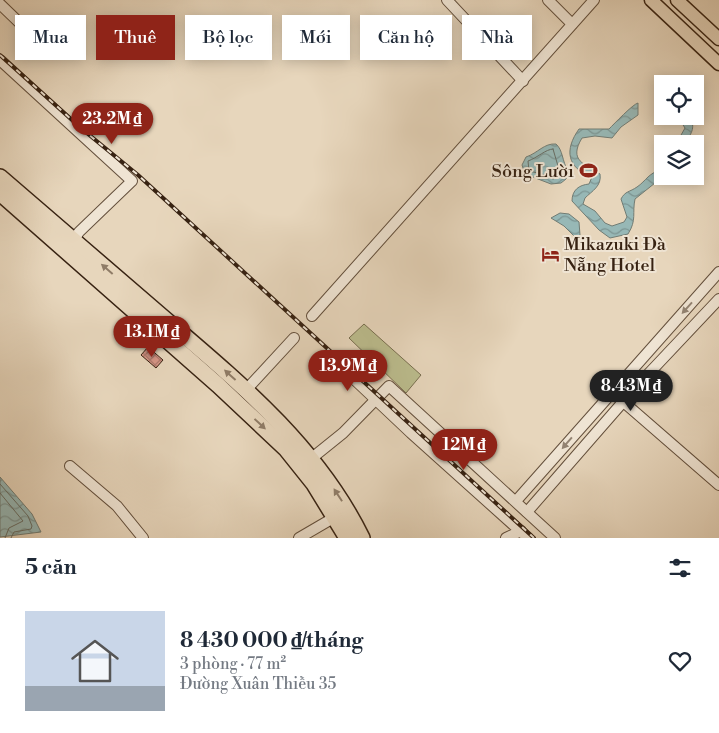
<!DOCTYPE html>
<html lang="vi">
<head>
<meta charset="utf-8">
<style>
	body { margin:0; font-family:"Libre Bodoni",serif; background:#f6f6f7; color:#1f2937; height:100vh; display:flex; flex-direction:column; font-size:19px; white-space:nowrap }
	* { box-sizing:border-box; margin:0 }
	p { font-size:16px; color:#747a83 }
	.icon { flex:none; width:28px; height:28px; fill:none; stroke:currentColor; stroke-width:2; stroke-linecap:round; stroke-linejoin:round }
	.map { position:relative; height:538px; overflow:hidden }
	.drawer { display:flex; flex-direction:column; background:#fff; flex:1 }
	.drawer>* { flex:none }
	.top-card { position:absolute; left:15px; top:15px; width:690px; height:45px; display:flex; gap:10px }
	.tools { position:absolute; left:654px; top:75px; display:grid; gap:10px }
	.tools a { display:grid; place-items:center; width:50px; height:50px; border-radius:0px; background:#fff; box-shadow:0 2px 12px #0003; font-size:25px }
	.price { position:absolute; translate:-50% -42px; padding:0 11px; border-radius:18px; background:#8f2418; color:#fff; font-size:16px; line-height:32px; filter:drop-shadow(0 1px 2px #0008) }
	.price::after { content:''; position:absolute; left:50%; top:30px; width:15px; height:11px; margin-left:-8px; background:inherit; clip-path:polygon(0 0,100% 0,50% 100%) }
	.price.on { background:#222; color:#fff }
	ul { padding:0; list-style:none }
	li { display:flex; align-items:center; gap:15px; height:125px; padding:0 25px }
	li+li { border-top:1px solid #e0e1e3 }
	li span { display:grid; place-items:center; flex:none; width:140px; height:100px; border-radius:0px; color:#555 }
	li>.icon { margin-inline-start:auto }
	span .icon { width:60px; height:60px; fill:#fffc; stroke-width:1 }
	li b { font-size:21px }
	h2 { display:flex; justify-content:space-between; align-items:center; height:60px; padding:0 25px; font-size:21px }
	.chip { padding:0 18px; border-radius:0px; background:#fff; box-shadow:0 2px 12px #0003; font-size:18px; line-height:45px }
	.chip.on { background:#8f2418; color:#fff }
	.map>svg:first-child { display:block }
	.park { fill:#bbbc8d; stroke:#796f50 }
	.water { fill:url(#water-waves); stroke:#717c74 }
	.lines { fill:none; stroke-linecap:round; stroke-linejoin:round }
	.shore { stroke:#676d64; stroke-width:1 }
	.building { fill:url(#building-cross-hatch); stroke:#372212 }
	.minor-casing { stroke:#634f3c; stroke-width:12 }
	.major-casing { stroke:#372212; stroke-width:15 }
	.highway-casing { stroke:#372212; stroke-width:18 }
	.minor { stroke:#efe4d3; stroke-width:10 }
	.major { stroke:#e7d6bc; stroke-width:12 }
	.highway { stroke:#e7d6bc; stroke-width:15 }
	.rail-casing { stroke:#372212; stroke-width:4 }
	.rail { stroke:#efe4d3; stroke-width:2; stroke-dasharray:5.5; stroke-linecap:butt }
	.oneway { fill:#8f7c67 }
	.oneway2 { fill:#938372 }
	.labels { text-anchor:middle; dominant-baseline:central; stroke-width:4; stroke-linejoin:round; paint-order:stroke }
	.poi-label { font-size:18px; fill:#372212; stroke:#efe4d3; text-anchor:end }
</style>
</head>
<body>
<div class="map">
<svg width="719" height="538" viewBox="0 0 719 538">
	<defs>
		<pattern id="water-waves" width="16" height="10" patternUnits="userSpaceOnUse" patternTransform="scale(1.25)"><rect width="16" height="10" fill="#97b8b6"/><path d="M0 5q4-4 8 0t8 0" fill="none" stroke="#7c9593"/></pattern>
		<pattern id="building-cross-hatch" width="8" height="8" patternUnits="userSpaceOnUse" patternTransform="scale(1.25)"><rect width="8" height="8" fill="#d89788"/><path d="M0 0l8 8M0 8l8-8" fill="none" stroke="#b07b6e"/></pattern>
	</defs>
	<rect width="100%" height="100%" fill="#e7d6bc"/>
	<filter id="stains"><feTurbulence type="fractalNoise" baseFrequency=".004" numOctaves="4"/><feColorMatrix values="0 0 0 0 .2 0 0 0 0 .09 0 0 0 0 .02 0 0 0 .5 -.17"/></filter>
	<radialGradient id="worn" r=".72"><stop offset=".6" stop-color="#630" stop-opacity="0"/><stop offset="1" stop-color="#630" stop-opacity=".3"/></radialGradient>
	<polygon class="park" points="364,324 421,375 406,393 349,338"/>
	<g class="water">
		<path d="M638 103V115L621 127 612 138 595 136 582 138C568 161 585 164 600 174 602 186 592 191 585 198L583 204 595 211 605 223 612 226 624 222 627 217 621 199C625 191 630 192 637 187 646 181 649 172 662 170V176H672L655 183 635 199C632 213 637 220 628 234L610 238 599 230 572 201C572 190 579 185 589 184L592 177C567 168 564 150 579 129H609C614 124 633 104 638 103Z"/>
		<path d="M674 116H690C696 129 691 134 684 144H676L685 128 680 120Z"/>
		<path d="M556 144C563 150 562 161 568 171L566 179 561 183 551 184 525 174 522 165 526 157C538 153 544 143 556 144Z"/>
		<polygon points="560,213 569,214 579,222 580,235 577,239 564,226 551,218"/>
		<polygon points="0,477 32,514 41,532 0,537"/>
	</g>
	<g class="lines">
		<g class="shore">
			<path d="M553 149 558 166 563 172 562 176 553 179 542 174 529 171 528 161C537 158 546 149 553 149Z"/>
			<polyline points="0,484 28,516 32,526 31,529 14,532 11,538"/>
			<polyline points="0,493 23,521 9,528 5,538"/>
		</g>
	</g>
	<polygon class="building" points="148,347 163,360 156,368 141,355"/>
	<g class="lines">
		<defs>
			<g id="minor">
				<polyline points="447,0 523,81"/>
				<polyline points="548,0 572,24"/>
				<polyline points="0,4 30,33"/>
				<polyline points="0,60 132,181 79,232 71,244"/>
				<polyline points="312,316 594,0"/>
				<polyline points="338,364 411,433 528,538"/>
				<polyline points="246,390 294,338"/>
				<polyline points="612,392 719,485"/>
				<polyline points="307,462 343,433 389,386 555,538"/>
				<polyline points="70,466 117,506 143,538"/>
				<polyline points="516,501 719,272"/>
				<polyline points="527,512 636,387 719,299"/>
				<polyline points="299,538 335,517"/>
				<polyline points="506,538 521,531"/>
			</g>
			<g id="major">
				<polyline points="651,0 719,64"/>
				<polyline points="677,0 719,39"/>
			</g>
			<g id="highway">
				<path d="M0 177C55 225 111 272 166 320 241 384 318 448 362 538"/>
				<polyline points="0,193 218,385 286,449 314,484 347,538"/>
			</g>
		</defs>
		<use href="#minor" class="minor-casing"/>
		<use href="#major" class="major-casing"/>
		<use href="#highway" class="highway-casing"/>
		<use href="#minor" class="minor"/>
		<use href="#major" class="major"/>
		<use href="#highway" class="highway"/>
		<defs>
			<polyline id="rail" points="0,55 82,129 138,175 534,538"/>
		</defs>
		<use href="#rail" class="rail-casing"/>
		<use href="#rail" class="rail"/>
	</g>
	<defs><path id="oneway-solid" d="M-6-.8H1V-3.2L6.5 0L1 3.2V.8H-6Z" transform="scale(1.25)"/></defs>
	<g class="oneway">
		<use href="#oneway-solid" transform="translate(107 269) rotate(-139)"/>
		<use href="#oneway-solid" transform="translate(230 375) rotate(-138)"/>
		<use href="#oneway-solid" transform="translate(260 424) rotate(43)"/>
		<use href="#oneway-solid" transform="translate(338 495) rotate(-123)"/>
	</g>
	<g class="oneway2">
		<use href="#oneway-solid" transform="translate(687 308) rotate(132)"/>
		<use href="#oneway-solid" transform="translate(567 443) rotate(131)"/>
	</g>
	<defs>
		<symbol id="stadium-bare" viewBox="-9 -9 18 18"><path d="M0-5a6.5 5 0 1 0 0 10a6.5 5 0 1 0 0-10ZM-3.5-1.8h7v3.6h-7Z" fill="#8f2418" stroke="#efe4d3" stroke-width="2.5" paint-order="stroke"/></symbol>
		<symbol id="hotel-bare" viewBox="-9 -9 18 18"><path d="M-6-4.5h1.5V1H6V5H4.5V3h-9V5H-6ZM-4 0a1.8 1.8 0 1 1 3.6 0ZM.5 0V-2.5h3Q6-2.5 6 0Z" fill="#8f2418" stroke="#efe4d3" stroke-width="2.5" paint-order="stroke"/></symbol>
	</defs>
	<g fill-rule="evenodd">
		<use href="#stadium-bare" x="576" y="158" width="25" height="25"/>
		<use href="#hotel-bare" x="538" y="242" width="25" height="25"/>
	</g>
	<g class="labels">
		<g class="poi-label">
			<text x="574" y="171">Sông Lười</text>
			<text x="564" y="244" text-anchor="start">Mikazuki Đà<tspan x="564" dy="21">Nẵng Hotel</tspan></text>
		</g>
	</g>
	<rect width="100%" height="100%" filter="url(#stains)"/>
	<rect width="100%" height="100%" fill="url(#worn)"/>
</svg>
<div class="tools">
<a><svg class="icon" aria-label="locate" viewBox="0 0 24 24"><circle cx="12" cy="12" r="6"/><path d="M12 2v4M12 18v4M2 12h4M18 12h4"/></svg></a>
<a><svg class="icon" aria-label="layers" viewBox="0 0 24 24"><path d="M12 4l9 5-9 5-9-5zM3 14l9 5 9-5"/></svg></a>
</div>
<b class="price" style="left:112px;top:145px">23.2M ₫</b>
<b class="price" style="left:152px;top:358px">13.1M ₫</b>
<b class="price" style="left:348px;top:392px">13.9M ₫</b>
<b class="price on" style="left:631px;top:412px">8.43M ₫</b>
<b class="price" style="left:464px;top:471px">12M ₫</b>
<div class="top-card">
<a class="chip">Mua</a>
<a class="chip on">Thuê</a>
<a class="chip">Bộ lọc</a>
<a class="chip">Mới</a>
<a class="chip">Căn hộ</a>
<a class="chip">Nhà</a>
</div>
</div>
<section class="drawer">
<h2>5 căn<svg class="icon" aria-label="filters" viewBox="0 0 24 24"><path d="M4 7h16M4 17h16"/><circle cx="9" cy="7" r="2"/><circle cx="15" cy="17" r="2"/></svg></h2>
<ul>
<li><span style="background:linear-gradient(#c9d6e8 75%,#9aa5b1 0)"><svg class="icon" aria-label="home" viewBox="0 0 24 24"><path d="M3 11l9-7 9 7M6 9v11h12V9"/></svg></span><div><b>8 430 000 ₫/tháng</b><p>3 phòng · 77 m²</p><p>Đường Xuân Thiều 35</p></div><svg class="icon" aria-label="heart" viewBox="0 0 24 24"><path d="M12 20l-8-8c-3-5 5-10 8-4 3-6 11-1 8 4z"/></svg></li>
</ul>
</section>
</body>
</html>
